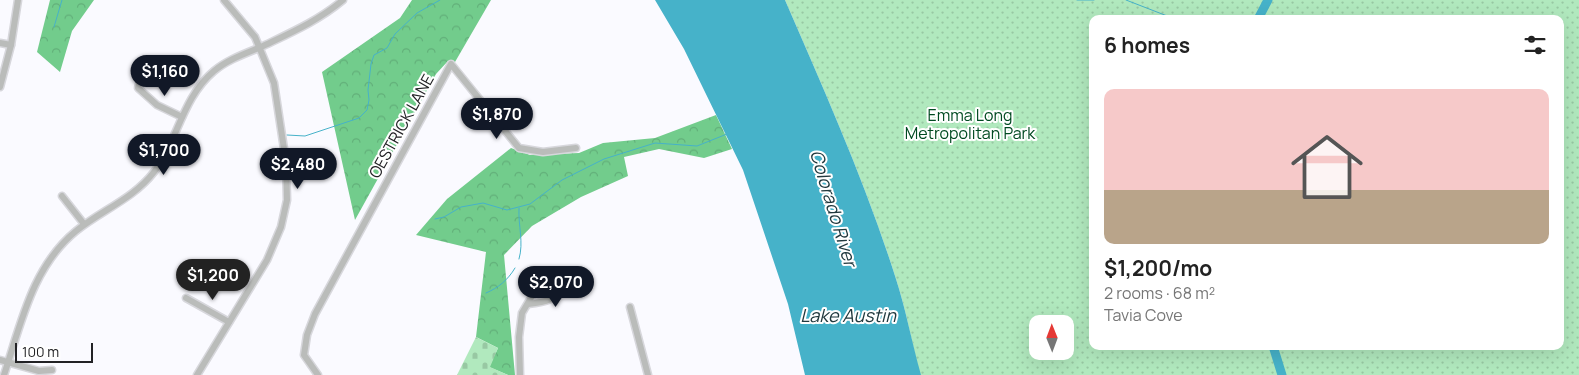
<!DOCTYPE html>
<html lang="en">
<head>
<meta charset="utf-8">
<style>
	body { margin:0; font-family:Manrope,sans-serif; background:#f2f2f2; color:#222; height:100vh; display:flex; flex-direction:column; font-size:19px; white-space:nowrap }
	* { box-sizing:border-box; margin:0 }
	p { font-size:16px; color:#767676 }
	.icon { flex:none; width:28px; height:28px; fill:none; stroke:currentColor; stroke-width:2; stroke-linecap:round; stroke-linejoin:round }
	.map { position:relative; flex:1; overflow:hidden }
	.side { position:absolute; left:1089px; top:15px; width:475px; height:335px; display:flex; flex-direction:column; background:#fff; border-radius:10px; box-shadow:0 5px 20px #0002 }
	.side>* { flex:none }
	.needle { width:32px; rotate:359deg }
	.controls { position:absolute; left:1029px; top:315px; display:grid; gap:10px }
	.controls a { display:grid; place-items:center; width:45px; height:45px; border-radius:10px; background:#fff; box-shadow:0 5px 20px #0002; font-size:25px }
	.scale { position:absolute; left:15px; bottom:12px; width:78px; box-sizing:border-box; padding-left:5px; border:2px solid #222225; border-top:0; font-size:14px; line-height:18px; white-space:nowrap; color:#222225; -webkit-text-stroke:4px #fff; paint-order:stroke }
	.price { position:absolute; translate:-50% -42px; padding:0 11px; border-radius:18px; background:#111827; color:#fff; font-size:16px; line-height:32px; filter:drop-shadow(0 1px 2px #0008) }
	.price::after { content:''; position:absolute; left:50%; top:30px; width:15px; height:11px; margin-left:-8px; background:inherit; clip-path:polygon(0 0,100% 0,50% 100%) }
	.price.current { background:#222; color:#fff }
	ul { padding:0; list-style:none }
	li { display:grid; align-content:center; gap:10px; height:265px; padding:0 15px }
	li span { display:grid; place-items:center; height:155px; border-radius:10px; color:#555 }
	li>.icon { margin-inline-start:auto }
	span .icon { width:90px; height:90px; fill:#fffc; stroke-width:1 }
	li b { font-size:21px }
	h2 { display:flex; justify-content:space-between; align-items:center; height:60px; padding:0 15px; font-size:21px }
	.map>svg:first-child { display:block }
	.forest { fill:url(#forest-crowns) }
	.cemetery { fill:url(#cemetery-stones) }
	.park { fill:url(#park-dots); fill-rule:evenodd }
	.water { fill:#46b2c9 }
	.lines { fill:none; stroke-linecap:round; stroke-linejoin:round }
	.stream { stroke:#46b2c9; stroke-width:1 }
	.river { stroke:#46b2c9; stroke-width:9 }
	.street-casing { stroke:#d7d7dc; stroke-width:9 }
	.street { stroke:#babcba; stroke-width:6 }
	.labels { text-anchor:middle; dominant-baseline:central; stroke-width:4; stroke-linejoin:round; paint-order:stroke }
	.park-label { font-size:16px; fill:#004a21; stroke:#fff }
	.street-label { font-size:16px; fill:#222225; stroke:#fff }
	.water-label { font-size:18px; font-style:italic; fill:#21393e; stroke:#fff }
</style>
</head>
<body>
<div class="map">
<svg width="1579" height="375" viewBox="0 0 1579 375">
	<defs>
		<pattern id="forest-crowns" width="20" height="18" patternUnits="userSpaceOnUse" patternTransform="scale(1.25)"><rect width="20" height="18" fill="#72cc8c"/><path d="M2 6a3 3 0 1 1 6 0M12 15a3 3 0 1 1 6 0" fill="none" stroke="#62af79"/></pattern>
		<pattern id="cemetery-stones" width="16" height="16" patternUnits="userSpaceOnUse" patternTransform="scale(1.25)"><rect width="16" height="16" fill="#b1e9be"/><path d="M2 7V4a2 2 0 0 1 4 0v3zM10 15v-3a2 2 0 0 1 4 0v3z" fill="#98c8a3"/></pattern>
		<pattern id="park-dots" width="8" height="8" patternUnits="userSpaceOnUse" patternTransform="scale(1.25)"><rect width="8" height="8" fill="#b1e9be"/><path d="M2 2h.1M6 6h.1" fill="none" stroke="#98c8a3" stroke-width="1.8" stroke-linecap="round"/></pattern>
	</defs>
	<rect width="100%" height="100%" fill="#fafaff"/>
	<g class="forest">
		<polygon points="50,0 94,0 72,31 60,72 37,52"/>
		<polygon points="412,0 491,0 455,62 448,61 436,74 355,220 322,72 400,18"/>
		<polygon points="716,115 732,149 704,158 659,149 624,157 628,176 581,197 532,226 504,255 515,375 508,375 489,367 498,348 476,337 486,252 416,235 447,199 511,148 530,155 579,153 603,143 655,138"/>
	</g>
	<polygon class="cemetery" points="476,337 498,348 490,367 508,375 457,375"/>
	<path class="park" d="M785 0H1579V375H920C912 343 906 310 896 279 866 184 825 92 785 0ZM1092 19H1560V346H1092ZM1038 324H1065V351H1038Z"/>
	<path class="water" d="M655 0H785C825 92 866 184 896 279 906 310 912 343 921 375H805L788 304 743 170 684 49Z"/>
	<g class="lines">
		<g class="stream">
			<polyline points="1077,0 1094,0"/>
			<polyline points="1126,0 1175,19"/>
			<polyline points="54,27 62,0"/>
			<polyline points="287,135 305,136 359,118 367,110 369,100 368,90 371,64 374,55 387,48 395,34 417,13 440,0"/>
			<path d="M519 208C518 226 524 242 519 259"/>
			<polyline points="435,219 444,217 461,207 483,203 507,210 530,204 562,180 604,159 655,143 697,146 727,134"/>
			<path d="M486 293C498 288 508 280 515 268"/>
		</g>
		<g class="river">
			<polyline points="1258,19 1268,0"/>
			<polyline points="1273,346 1282,375"/>
		</g>
		<defs>
			<g id="street">
				<polyline points="0,43 11,45"/>
				<polyline points="140,80 138,88 157,105 182,117"/>
				<polyline points="0,87 11,45 18,0"/>
				<polyline points="62,196 84,224"/>
				<polyline points="186,298 229,322"/>
				<path d="M528 304C546 302 555 301 563 283"/>
				<polyline points="630,307 648,375"/>
				<polyline points="0,360 39,371 52,370"/>
				<path d="M4 375C21 324 32 267 76 231 102 210 133 199 154 172 178 140 182 98 214 71 227 60 244 54 261 47 290 33 318 21 343 0"/>
				<polyline points="197,375 267,260 281,227 287,200 286,162 274,83 255,37 224,0"/>
				<polyline points="318,375 304,355 307,335 315,314 451,64 519,148 543,152 576,148"/>
				<polyline points="520,375 519,337 522,313 535,291"/>
			</g>
		</defs>
		<use href="#street" class="street-casing"/>
		<use href="#street" class="street"/>
	</g>
	<g class="labels">
		<g class="park-label">
			<text x="970" y="115">Emma Long<tspan x="970" dy="18">Metropolitan Park</tspan></text>
		</g>
		<g class="street-label">
			<text transform="translate(401 126) rotate(-61)">OESTRICK LANE</text>
		</g>
		<g class="water-label">
			<text transform="translate(834 208) rotate(73)">Colorado River</text>
			<text x="848" y="315">Lake Austin</text>
		</g>
	</g>
</svg>
<div class="controls">
<a><svg class="needle" viewBox="-14 -14 28 28"><path d="M0-13l5 13h-10z" fill="#e53935"/><path d="M0 13l5-13h-10z" fill="#767676"/></svg></a>
</div>
<div class="scale">100 m</div>
<b class="price" style="left:165px;top:97px">$1,160</b>
<b class="price" style="left:497px;top:140px">$1,870</b>
<b class="price" style="left:164px;top:176px">$1,700</b>
<b class="price" style="left:298px;top:190px">$2,480</b>
<b class="price current" style="left:213px;top:301px">$1,200</b>
<b class="price" style="left:556px;top:308px">$2,070</b>
<section class="side">
<h2>6 homes<svg class="icon" aria-label="filters" viewBox="0 0 24 24"><path d="M4 7h16M4 17h16"/><circle cx="9" cy="7" r="2"/><circle cx="15" cy="17" r="2"/></svg></h2>
<ul>
<li><span style="background:linear-gradient(#f6c9c9 65%,#b9a48a 0)"><svg class="icon" aria-label="home" viewBox="0 0 24 24"><path d="M3 11l9-7 9 7M6 9v11h12V9"/></svg></span><div><b>$1,200/mo</b><p>2 rooms · 68 m²</p><p>Tavia Cove</p></div></li>
</ul>
</section>
</div>
</body>
</html>
